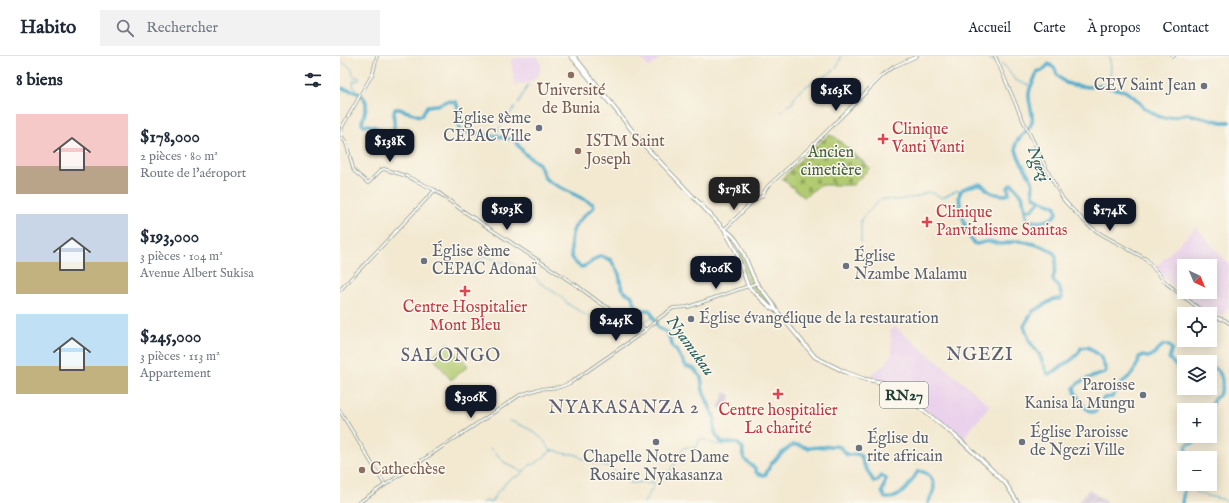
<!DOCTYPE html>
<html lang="fr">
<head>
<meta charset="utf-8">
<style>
	body { margin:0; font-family:"IM FELL English",serif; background:#f2f2f3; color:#1f2937; height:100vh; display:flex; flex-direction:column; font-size:15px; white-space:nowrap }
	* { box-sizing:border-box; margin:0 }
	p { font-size:13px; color:#747a83 }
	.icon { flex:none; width:22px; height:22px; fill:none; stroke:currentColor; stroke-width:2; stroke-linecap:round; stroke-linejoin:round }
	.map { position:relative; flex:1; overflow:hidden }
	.panel { display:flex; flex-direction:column; background:#fff; width:340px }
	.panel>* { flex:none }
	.needle { width:26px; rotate:136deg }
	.tools { position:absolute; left:837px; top:203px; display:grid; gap:8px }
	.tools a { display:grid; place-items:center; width:40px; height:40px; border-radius:0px; background:#fff; box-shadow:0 2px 10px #0003; font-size:20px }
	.price { position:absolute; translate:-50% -34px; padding:0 9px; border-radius:8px; background:#111827; color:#fff; font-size:13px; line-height:26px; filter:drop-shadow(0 1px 2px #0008) }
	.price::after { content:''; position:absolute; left:50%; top:24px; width:12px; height:9px; margin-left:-6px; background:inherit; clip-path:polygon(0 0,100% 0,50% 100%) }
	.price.on { background:#222; color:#fff }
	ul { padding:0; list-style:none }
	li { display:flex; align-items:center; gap:12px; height:100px; padding:0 16px }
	li span { display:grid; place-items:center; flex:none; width:112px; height:80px; border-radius:0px; color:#555 }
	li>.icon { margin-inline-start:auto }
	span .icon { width:48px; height:48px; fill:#fffc; stroke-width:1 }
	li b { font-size:17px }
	h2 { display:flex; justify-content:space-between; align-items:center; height:48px; padding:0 16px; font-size:17px }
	header { display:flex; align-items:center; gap:24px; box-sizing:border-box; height:56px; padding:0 20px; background:#fff; border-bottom:1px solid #e0e1e3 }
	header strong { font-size:19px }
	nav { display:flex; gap:22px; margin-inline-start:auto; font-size:14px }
	.search { width:280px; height:36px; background:#f2f2f3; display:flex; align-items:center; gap:10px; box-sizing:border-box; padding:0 14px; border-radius:0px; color:#747a83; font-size:15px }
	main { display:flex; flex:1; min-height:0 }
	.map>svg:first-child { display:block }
	.built { fill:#ead1ec; fill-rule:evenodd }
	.industrial { fill:url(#industrial-furrows) }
	.green { fill:#b2cb71; stroke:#688452 }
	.cemetery { fill:url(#cemetery-stones); stroke:#688452 }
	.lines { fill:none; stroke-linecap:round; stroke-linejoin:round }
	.stream { stroke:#4daccc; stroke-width:1 }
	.river { stroke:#4daccc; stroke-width:3.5 }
	.tertiary-casing { stroke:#899382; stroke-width:3.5 }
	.primary-casing { stroke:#899382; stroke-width:4.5 }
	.tertiary { stroke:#fff; stroke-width:2 }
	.primary { stroke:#fff; stroke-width:3 }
	.education-dot { fill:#8d6e63; stroke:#fbf7ec; stroke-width:1.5 }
	.worship-dot { fill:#6b7280; stroke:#fbf7ec; stroke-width:1.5 }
	.health-dot { fill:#e0444e; stroke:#fbf7ec; stroke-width:1.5 }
	.labels { text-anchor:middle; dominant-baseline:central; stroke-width:3; stroke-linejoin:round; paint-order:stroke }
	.shield { fill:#fbf7ec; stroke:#61756b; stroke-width:1 }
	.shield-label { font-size:15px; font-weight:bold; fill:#1f3d34 }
	.worship-label { font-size:16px; fill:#5b616d; stroke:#fbf7ec; text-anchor:start }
	.education-label { font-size:16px; fill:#785e54; stroke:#fbf7ec; text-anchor:start }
	.health-label { font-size:16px; fill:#be3a42; stroke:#fbf7ec; text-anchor:start }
	.park-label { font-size:16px; fill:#446043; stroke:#fbf7ec }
	.water-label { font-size:17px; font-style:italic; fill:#2d5e62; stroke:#fbf7ec }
	.quarter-label { font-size:18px; letter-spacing:1px; fill:#5d5f72; stroke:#fbf7ec }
</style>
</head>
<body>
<header>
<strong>Habito</strong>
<div class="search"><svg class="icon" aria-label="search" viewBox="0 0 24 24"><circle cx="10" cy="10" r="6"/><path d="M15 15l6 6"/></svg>Rechercher</div>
<nav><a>Accueil</a><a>Carte</a><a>À propos</a><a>Contact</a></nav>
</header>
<main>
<section class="panel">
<h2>8 biens<svg class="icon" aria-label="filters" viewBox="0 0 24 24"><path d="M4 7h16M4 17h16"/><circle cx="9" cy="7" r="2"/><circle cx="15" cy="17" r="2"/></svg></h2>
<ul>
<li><span style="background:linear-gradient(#f6c9c9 65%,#b9a48a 0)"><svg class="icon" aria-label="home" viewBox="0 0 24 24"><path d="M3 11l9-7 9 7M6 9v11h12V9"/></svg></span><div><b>$178,000</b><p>2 pièces · 80 m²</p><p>Route de l'aéroport</p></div></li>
<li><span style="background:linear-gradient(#c9d6e8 60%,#c2b280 0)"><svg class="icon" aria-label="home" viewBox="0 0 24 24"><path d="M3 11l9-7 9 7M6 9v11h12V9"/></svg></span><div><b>$193,000</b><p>3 pièces · 104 m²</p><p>Avenue Albert Sukisa</p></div></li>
<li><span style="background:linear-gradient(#bfe0f5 65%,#c2b280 0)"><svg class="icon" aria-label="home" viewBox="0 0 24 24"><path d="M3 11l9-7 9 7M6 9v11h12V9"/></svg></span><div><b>$245,000</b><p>3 pièces · 113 m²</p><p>Appartement</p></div></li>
</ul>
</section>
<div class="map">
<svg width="889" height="447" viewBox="0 0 889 447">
	<defs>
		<pattern id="industrial-furrows" width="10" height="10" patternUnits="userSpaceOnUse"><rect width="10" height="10" fill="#cabfd6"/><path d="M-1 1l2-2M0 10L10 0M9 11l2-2" fill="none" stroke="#a39cae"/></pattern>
		<pattern id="cemetery-stones" width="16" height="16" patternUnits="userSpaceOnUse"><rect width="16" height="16" fill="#b2cb71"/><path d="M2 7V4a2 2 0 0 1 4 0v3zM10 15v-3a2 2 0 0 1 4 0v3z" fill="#90a65e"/></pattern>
	</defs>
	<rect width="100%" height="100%" fill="#fbf7ec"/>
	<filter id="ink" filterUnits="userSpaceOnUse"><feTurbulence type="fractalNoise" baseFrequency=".025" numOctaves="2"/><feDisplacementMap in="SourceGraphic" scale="8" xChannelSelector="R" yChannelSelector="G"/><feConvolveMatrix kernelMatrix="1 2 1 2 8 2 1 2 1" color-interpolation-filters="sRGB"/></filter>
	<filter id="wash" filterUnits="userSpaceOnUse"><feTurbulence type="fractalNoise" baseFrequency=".012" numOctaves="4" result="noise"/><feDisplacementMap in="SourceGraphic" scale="16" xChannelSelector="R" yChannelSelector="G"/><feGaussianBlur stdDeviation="0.9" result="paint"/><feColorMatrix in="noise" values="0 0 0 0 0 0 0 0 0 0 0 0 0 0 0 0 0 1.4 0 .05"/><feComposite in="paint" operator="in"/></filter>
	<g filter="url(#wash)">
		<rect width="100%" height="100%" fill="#f3e9d1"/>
		<g class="built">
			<polygon points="187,0 198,0 201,8 199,19 190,26 175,30 171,3"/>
			<polygon points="299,0 322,0 309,12"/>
			<path d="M856 171 889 208V250L882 260 869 258 853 247 832 229 822 220 816 211ZM844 210H870V236H844Z"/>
			<polygon points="554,270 650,349 623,383 554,329 535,324 531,318 546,308 552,297 550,275"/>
		</g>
		<g class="industrial">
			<polygon points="385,336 391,339 385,355 378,352"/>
			<polygon points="749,433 767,447 738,447"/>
		</g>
		<g class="green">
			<polygon points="400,196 402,197 414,224 412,227 410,227 408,225 399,198"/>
			<polygon points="416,228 433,248 433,250 431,250 412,231 412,229"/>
			<polygon points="108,287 128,310 111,324 92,300"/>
		</g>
		<polygon class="cemetery" points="489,79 495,81 530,112 513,129 480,129 464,141 442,123 466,98"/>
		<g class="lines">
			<g class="stream">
				<polyline points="648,0 651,4 655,5"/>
				<polyline points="769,0 771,10 769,32"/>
				<path d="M0 4 12 13 13 20 20 22 19 24 14 25 13 27C13 31 16 32 16 36"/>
				<polyline points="659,6 664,9 675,24 691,30"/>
				<polyline points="178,48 188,29"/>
				<path d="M441 56 453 46C456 29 486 23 496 12 499 9 500 4 501 0"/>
				<polyline points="157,80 158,74 175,51"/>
				<polyline points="521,186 521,163 541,143 557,144 577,141 587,136 595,138 602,142 617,134 620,135"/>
				<polyline points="107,211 112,207 119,210"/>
				<path d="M121 211H127L133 210 143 201 146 200 160 206H171L180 212 188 215 195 221 199 226 220 240 228 248 259 267 262 266 266 270C277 272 288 271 297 265L302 266 313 261"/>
				<path d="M169 365C181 368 192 374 201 382 206 386 207 391 211 395"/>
				<polyline points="150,392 152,394"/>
				<polyline points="155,396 164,406 182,416"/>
				<path d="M845 431H850C852 433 853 434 855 436 859 438 879 443 883 443L887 447"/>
				<path d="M142 447 146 445 151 447 157 436 162 432 168 424 180 419 190 409 195 408 211 395 215 394C218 395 220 396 222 397 229 399 236 396 241 402L269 411 282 419 287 425 291 427 305 426 307 428C312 426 314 423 319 421 321 420 322 421 325 420 335 413 337 399 345 391L356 392 359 384 362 383 376 389 383 388"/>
				<polyline points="304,447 314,429 313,426"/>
			</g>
			<g class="river">
				<path d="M0 32C10 34 28 37 26 51 25 57 23 62 22 67L24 69C38 68 41 77 50 77L54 73C55 66 52 59 55 53H59L80 60 82 59 87 50 97 49 107 45 116 46C121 55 116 65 120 74L123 76 157 80 174 84 185 98 199 108 205 122 208 125 253 148 254 151C250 156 244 159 240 164 231 174 231 181 231 193 231 202 233 206 241 211L245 210 260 200 271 204 279 218 281 230 285 236 291 239 298 254H309L311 256 318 272 325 275 328 278 333 291 336 294 346 310 354 313 361 321 363 335 375 363 374 372 376 379 383 388C392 386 398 385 403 393 401 404 408 406 416 413V416L419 418 423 419 426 418 431 408 442 397 452 389H458L468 392 494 390 500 391 507 399 518 398 521 400 523 407 534 426 537 425 540 421 542 420 546 423 542 436 545 442C557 444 565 435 571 426 574 422 575 418 579 415 587 416 594 422 594 431 594 436 590 442 588 447"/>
				<polyline points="686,153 691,154 699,146 700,144"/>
				<path d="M870 310C883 314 885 328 879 339 877 341 875 342 874 343 872 346 871 352 870 356"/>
				<path d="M844 311 835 309 829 302 832 293C822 280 818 300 808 301 806 301 804 300 802 300L799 301 798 307 792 318 783 326 772 341 764 342 755 356C746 357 736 340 734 332 740 323 755 320 765 317L766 314 760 300 748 291 741 292C740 295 738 298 736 300 733 303 712 317 709 318L707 317 699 298 690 286 684 270 692 256 714 243H720L722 241 719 231 713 224C714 218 717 206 716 200 714 192 685 185 677 185 672 185 667 188 662 188 656 188 651 184 645 186 642 186 639 188 636 188 628 186 615 141 621 135 624 131 631 130 635 129 645 126 643 132 650 136 655 139 661 139 667 139L669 137 668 132 670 129 672 128 682 139 687 164C697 167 711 166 717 157L716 151C710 147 698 145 694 140 691 136 694 130 692 125 688 116 674 99 676 88 678 80 690 75 692 66 694 56 688 48 689 38 689 30 696 23 697 15H702L709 8 715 13 717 19 721 23 726 27 733 29 749 31 758 29 785 35 794 41 803 51 817 60 826 62 847 58 882 66H889"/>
				<polyline points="849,402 846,391 848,388 854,387 855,384 853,380"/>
				<polyline points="842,447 845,428"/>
			</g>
		</g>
	</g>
	<g filter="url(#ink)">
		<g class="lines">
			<defs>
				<g id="tertiary">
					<polyline points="37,0 33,17 2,71 1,79 6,87 14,115 28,127 41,114 44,113 66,120 95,134 123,155 236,229 260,247 294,266"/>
					<polyline points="655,0 680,58 710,120 723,143 730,151 749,170 761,178 806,203 826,227 866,258"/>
					<polyline points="832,0 834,0"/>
					<polyline points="385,173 412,146 422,140 427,131 476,86 543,19 555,10 577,0"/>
					<polyline points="0,234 95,134"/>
					<polyline points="870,260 885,264 889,267"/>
					<polyline points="318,263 333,252 348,251 417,227"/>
					<polyline points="295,267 305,273"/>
					<polyline points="0,355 45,429"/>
					<polyline points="18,447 180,339 199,333 220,331 230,327 302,277 315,266"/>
				</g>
				<g id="primary">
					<path d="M231 0 275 53 303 88 384 173C403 184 406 208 416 226 422 236 432 243 436 254"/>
					<polyline points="234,0 272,48"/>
					<polyline points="385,174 386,177 396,195 408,230 430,251 436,254 475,301 505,316 524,323 541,326 552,330 579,351 619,383 647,409 666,428 678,447"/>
				</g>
			</defs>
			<use href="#tertiary" class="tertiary-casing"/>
			<use href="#primary" class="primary-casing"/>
			<use href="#tertiary" class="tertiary"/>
			<use href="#primary" class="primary"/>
		</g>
	</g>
	<g class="education-dot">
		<circle cx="231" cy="19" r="4"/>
		<circle cx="238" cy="95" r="4"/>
		<circle cx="22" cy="414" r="4"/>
	</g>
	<g class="worship-dot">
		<circle cx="864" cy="30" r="4"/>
		<circle cx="199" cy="72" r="4"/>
		<circle cx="84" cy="205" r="4"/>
		<circle cx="506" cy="210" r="4"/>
		<circle cx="351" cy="263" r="4"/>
		<circle cx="803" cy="339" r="4"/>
		<circle cx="316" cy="386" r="4"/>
		<circle cx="682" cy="386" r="4"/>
		<circle cx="519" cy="392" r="4"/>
	</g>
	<g class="health-dot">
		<path d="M541 77h4v4h4v4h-4v4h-4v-4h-4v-4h4z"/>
		<path d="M585 160h4v4h4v4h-4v4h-4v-4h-4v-4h4z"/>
		<path d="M123 229h4v4h4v4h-4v4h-4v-4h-4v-4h4z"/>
		<path d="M436 332h4v4h4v4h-4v4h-4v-4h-4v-4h4z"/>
	</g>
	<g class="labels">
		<rect class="shield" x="540" y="326" width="48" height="26" rx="3"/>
		<g class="shield-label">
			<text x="564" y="339">RN27</text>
		</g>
		<g class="worship-label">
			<text x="856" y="30" text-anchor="end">CEV Saint Jean</text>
			<text x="191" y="63" text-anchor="end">Église 8ème<tspan x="191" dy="18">CEPAC Ville</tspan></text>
			<text x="92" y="196">Église 8ème<tspan x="92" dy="18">CEPAC Adonaï</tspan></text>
			<text x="514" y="201">Église<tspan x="514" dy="18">Nzambe Malamu</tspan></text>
			<text x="359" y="263">Église évangélique de la restauration</text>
			<text x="795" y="330" text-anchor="end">Paroisse<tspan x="795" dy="18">Kanisa la Mungu</tspan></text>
			<text x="690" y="377">Église Paroisse<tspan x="690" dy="18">de Ngezi Ville</tspan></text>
			<text x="527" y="383">Église du<tspan x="527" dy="18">rite africain</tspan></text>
			<text x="316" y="402" text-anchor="middle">Chapelle Notre Dame<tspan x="316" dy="18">Rosaire Nyakasanza</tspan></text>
		</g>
		<g class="education-label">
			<text x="231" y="35" text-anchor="middle">Université<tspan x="231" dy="18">de Bunia</tspan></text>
			<text x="246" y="86">ISTM Saint<tspan x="246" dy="18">Joseph</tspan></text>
			<text x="30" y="414">Cathechèse</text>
		</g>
		<g class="health-label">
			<text x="552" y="74">Clinique<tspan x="552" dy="18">Vanti Vanti</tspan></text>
			<text x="596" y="157">Clinique<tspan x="596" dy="18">Panvitalisme Sanitas</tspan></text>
			<text x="125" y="252" text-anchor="middle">Centre Hospitalier<tspan x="125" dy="18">Mont Bleu</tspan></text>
			<text x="438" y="355" text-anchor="middle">Centre hospitalier<tspan x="438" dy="18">La charité</tspan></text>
		</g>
		<g class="park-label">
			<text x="491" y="97">Ancien<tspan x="491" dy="18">cimetière</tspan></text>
		</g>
		<g class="water-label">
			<text transform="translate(698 108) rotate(70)">Ngezi</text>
			<text transform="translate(350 290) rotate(54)">Nyamukau</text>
		</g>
		<g class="quarter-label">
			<text x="640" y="299">NGEZI</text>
			<text x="111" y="300">SALONGO</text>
			<text x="284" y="352">NYAKASANZA 2</text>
		</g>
	</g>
</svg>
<div class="tools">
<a><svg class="needle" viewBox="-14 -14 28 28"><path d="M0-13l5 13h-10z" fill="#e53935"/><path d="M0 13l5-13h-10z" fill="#747a83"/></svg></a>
<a><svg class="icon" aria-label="locate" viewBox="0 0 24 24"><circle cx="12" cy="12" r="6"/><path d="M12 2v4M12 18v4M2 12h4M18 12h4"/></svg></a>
<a><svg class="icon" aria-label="layers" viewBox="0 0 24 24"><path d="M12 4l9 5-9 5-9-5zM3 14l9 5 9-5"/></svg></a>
<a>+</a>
<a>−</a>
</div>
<b class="price" style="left:496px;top:56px">$163K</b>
<b class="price" style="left:50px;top:107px">$138K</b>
<b class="price on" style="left:394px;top:155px">$178K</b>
<b class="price" style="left:167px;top:175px">$193K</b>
<b class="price" style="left:770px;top:176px">$174K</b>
<b class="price" style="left:376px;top:234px">$106K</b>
<b class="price" style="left:276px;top:286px">$245K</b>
<b class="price" style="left:131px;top:363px">$306K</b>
</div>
</main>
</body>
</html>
